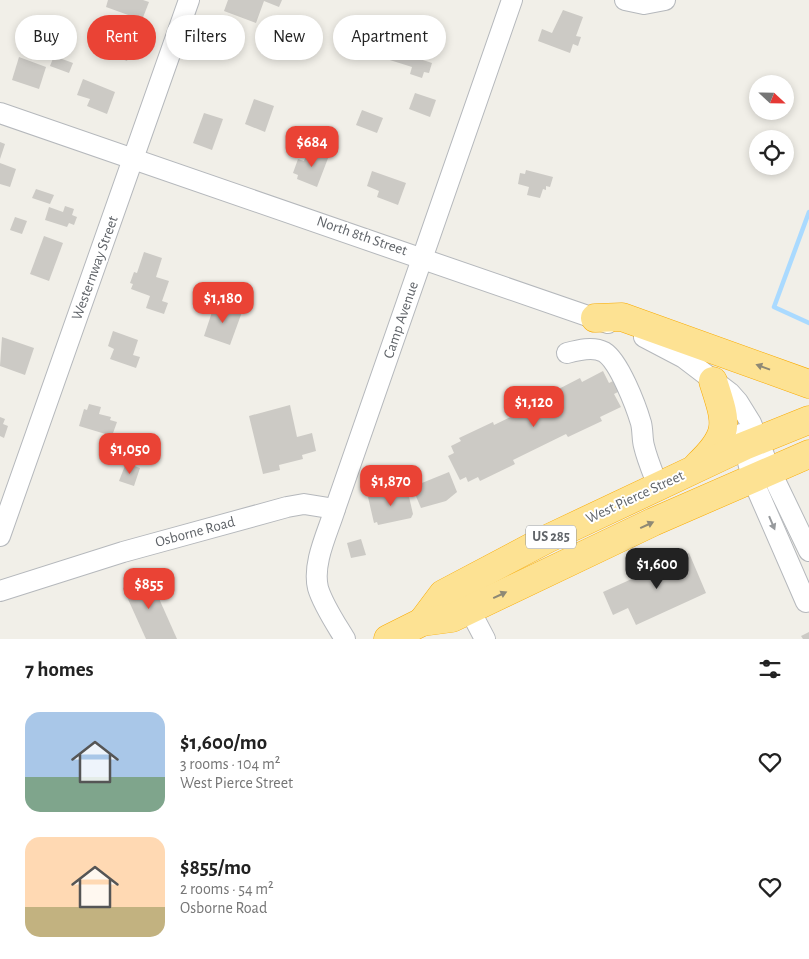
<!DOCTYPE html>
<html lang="en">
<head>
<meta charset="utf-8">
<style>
	body { margin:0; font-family:"Alegreya Sans",sans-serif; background:#f2f2f2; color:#222; height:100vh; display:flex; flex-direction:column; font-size:19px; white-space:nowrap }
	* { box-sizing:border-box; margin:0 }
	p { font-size:16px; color:#767676 }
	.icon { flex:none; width:28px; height:28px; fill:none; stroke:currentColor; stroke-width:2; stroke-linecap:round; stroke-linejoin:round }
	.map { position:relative; height:639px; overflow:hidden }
	.drawer { display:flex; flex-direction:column; background:#fff; flex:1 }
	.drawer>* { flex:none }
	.hud { position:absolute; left:15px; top:15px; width:500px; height:45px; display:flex; gap:10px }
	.needle { width:32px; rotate:112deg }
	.controls { position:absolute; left:749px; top:75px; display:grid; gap:10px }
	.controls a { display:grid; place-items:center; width:45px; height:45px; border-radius:50%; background:#fff; box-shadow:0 2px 8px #0003; font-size:25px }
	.price { position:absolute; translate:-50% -42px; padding:0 11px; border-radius:10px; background:#ea4335; color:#fff; font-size:16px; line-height:32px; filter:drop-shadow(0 1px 2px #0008) }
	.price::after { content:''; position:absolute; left:50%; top:30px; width:15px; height:11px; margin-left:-8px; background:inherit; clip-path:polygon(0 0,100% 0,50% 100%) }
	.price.current { background:#222; color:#fff }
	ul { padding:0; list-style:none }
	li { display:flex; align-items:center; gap:15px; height:125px; padding:0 25px }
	li span { display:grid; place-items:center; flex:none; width:140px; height:100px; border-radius:15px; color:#555 }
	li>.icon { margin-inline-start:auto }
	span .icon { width:60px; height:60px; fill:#fffc; stroke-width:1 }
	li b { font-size:21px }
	h2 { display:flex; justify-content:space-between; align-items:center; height:60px; padding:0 25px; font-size:21px }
	.chip { padding:0 18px; border-radius:22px; background:#fff; box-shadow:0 2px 8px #0003; font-size:18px; line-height:45px }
	.chip.current { background:#ea4335; color:#fff }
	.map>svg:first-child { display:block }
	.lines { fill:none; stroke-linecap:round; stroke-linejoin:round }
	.stream { stroke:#aadaff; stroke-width:4.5 }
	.building { fill:#cccac5 }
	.minor-casing { stroke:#b5b8bc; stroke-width:22 }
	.highway-casing { stroke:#f9ab00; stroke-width:29 }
	.minor { stroke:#fff; stroke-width:20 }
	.highway { stroke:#fde293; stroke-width:28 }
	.oneway { fill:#8e8975 }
	.oneway2 { fill:#979a9d }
	.labels { text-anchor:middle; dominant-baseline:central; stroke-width:4; stroke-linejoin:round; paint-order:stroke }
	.shield { fill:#fff; stroke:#8f9295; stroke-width:1 }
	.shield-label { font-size:14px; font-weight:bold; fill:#5f6368 }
	.street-label { font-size:15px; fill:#5f6368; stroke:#fff }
</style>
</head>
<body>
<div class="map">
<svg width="809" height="639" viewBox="0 0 809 639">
	<rect width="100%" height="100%" fill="#f1efe8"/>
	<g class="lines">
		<polyline class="stream" points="809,212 774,307 809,323"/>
	</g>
	<g class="building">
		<polygon points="108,0 143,0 149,2 142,20 106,7"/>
		<polygon points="228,0 282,0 279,7 264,1 256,23 224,11"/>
		<polygon points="563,10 583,17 576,36 581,37 578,46 573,44 570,53 538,41 542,29 552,33"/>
		<polygon points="112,34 134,42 127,61 104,52"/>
		<polygon points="380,46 432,63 429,73 424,72 422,78 410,74 412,67 377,56"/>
		<polygon points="54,56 73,63 69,73 50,66"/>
		<polygon points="19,57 46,67 39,89 12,80"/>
		<polygon points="83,79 115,92 107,114 87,106 90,99 77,95"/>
		<polygon points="415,93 436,100 430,117 409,109"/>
		<polygon points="254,99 274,106 265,132 245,124"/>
		<polygon points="362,110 383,118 377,133 356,125"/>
		<polygon points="204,113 223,119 212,150 193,143"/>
		<polygon points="0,142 5,144 0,159"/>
		<polygon points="322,149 330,153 317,187 297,179 298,175 293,173 298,159 304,161 308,151 320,156"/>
		<polygon points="0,163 16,169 10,187 0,184"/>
		<polygon points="526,170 553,177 550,187 546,186 546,190 543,189 540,198 527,195 529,187 518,184 520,173 525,174"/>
		<polygon points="372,171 406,183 398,205 377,197 379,191 367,186"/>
		<polygon points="36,189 54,195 50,204 32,198"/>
		<polygon points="65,206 74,209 72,215 77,217 74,225 69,223 67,227 45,220 49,207 63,212"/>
		<polygon points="15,217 27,221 22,234 10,230"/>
		<polygon points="44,236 63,243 49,281 30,274"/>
		<polygon points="144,252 162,258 156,277 169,281 162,301 168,303 164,314 146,308 150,296 131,289 133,284 130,283 134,272 137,273"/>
		<polygon points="215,303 242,312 230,345 204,336"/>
		<polygon points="113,331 138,340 133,355 140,357 136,368 110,359 114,349 108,346"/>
		<polygon points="2,337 34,348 25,375 0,366"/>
		<polygon points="603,371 609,383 615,380 620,391 614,394 621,407 600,417 602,421 568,437 566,434 513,460 515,464 480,481 478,477 468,482 466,477 460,480 448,456 454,453 451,446 461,441 459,438 493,422 494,425 549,398 547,395 580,378 582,382"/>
		<polygon points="89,404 101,407 99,414 111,417 110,420 117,422 112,436 79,426 84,409 87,410"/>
		<polygon points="290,405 297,437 312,433 316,451 302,455 303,459 279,465 280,470 263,474 249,416"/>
		<polygon points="0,417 5,419 3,424 8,426 4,438 0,436"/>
		<polygon points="126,463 140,468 134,486 119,481"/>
		<polygon points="449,472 457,492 446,501 421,508 412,487"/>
		<polygon points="407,488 413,514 411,518 378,525 377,522 374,523 368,497"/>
		<polygon points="361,539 366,555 351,558 347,543"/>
		<polygon points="689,553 706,593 636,625 628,608 613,615 603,592"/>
		<polygon points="149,576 177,639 146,639 123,588"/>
		<polygon points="809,632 809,639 803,639 801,636"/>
	</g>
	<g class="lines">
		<defs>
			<g id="minor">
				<polyline points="625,0 644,4 665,0"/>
				<polyline points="0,113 608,323"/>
				<polyline points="644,337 684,358 730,393 738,402 751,423 770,470 809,551"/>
				<path d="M567 353C578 350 593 346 604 352 619 361 636 406 641 423 643 431 642 439 644 446 647 459 653 473 658 486"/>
				<polyline points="741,434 752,478 806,602"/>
				<polyline points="0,536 189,0"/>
				<polyline points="0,591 123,552 287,507 304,504 335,509"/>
				<polyline points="464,599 485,639"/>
				<path d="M345 639C336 624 323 605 318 588 312 563 328 532 335 509L512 0"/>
			</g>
			<g id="highway">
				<polyline points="595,318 622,317 809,384"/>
				<path d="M698 465C732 433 726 422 713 381"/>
				<polyline points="422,622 443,594 547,539 744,446 809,420"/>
				<polyline points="388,639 422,622 452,618 653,522 809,454"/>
			</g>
		</defs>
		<use href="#minor" class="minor-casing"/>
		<use href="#highway" class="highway-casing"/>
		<use href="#minor" class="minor"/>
		<use href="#highway" class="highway"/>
	</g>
	<defs><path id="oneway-solid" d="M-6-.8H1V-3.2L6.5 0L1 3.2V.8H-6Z" transform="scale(1.25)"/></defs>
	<g class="oneway">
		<use href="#oneway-solid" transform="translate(763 367) rotate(-160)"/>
		<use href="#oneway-solid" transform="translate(647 525) rotate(-25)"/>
		<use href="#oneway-solid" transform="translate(500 595) rotate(-25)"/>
	</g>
	<use class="oneway2" href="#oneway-solid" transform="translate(772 523) rotate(67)"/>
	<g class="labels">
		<rect class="shield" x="526" y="525.5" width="50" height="23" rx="4"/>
		<g class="shield-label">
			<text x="551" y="537">US 285</text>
		</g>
		<g class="street-label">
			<text transform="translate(362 236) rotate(19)">North 8th Street</text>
			<text transform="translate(95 268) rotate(-70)">Westernway Street</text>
			<text transform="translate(401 320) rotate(-71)">Camp Avenue</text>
			<text transform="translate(635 497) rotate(-25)">West Pierce Street</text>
			<text transform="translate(195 532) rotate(-15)">Osborne Road</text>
		</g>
	</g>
</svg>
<div class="controls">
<a><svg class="needle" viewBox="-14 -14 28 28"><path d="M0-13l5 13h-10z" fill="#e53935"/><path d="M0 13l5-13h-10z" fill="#767676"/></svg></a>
<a><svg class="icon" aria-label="locate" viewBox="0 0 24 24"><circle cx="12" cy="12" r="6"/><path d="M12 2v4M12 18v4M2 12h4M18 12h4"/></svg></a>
</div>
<b class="price" style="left:312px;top:168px">$684</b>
<b class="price" style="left:223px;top:324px">$1,180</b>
<b class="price" style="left:534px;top:428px">$1,120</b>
<b class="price" style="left:130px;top:475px">$1,050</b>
<b class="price" style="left:391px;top:507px">$1,870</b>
<b class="price current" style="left:657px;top:590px">$1,600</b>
<b class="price" style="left:149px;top:610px">$855</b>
<div class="hud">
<a class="chip">Buy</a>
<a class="chip current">Rent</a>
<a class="chip">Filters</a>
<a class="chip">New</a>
<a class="chip">Apartment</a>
</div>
</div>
<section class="drawer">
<h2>7 homes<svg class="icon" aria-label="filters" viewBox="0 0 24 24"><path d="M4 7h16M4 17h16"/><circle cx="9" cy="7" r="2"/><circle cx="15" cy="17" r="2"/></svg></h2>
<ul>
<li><span style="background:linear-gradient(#a9c7e8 65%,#7fa58c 0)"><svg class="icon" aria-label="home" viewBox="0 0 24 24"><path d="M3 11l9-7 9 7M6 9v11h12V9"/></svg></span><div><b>$1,600/mo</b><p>3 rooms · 104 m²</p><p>West Pierce Street</p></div><svg class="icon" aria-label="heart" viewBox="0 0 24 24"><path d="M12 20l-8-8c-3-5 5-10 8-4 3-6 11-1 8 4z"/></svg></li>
<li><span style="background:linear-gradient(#ffd9b3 70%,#c2b280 0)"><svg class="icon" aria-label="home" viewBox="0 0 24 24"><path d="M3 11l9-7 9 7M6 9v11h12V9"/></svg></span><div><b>$855/mo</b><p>2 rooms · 54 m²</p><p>Osborne Road</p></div><svg class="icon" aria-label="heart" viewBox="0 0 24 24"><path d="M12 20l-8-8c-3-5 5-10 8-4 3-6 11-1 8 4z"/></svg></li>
</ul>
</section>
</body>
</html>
